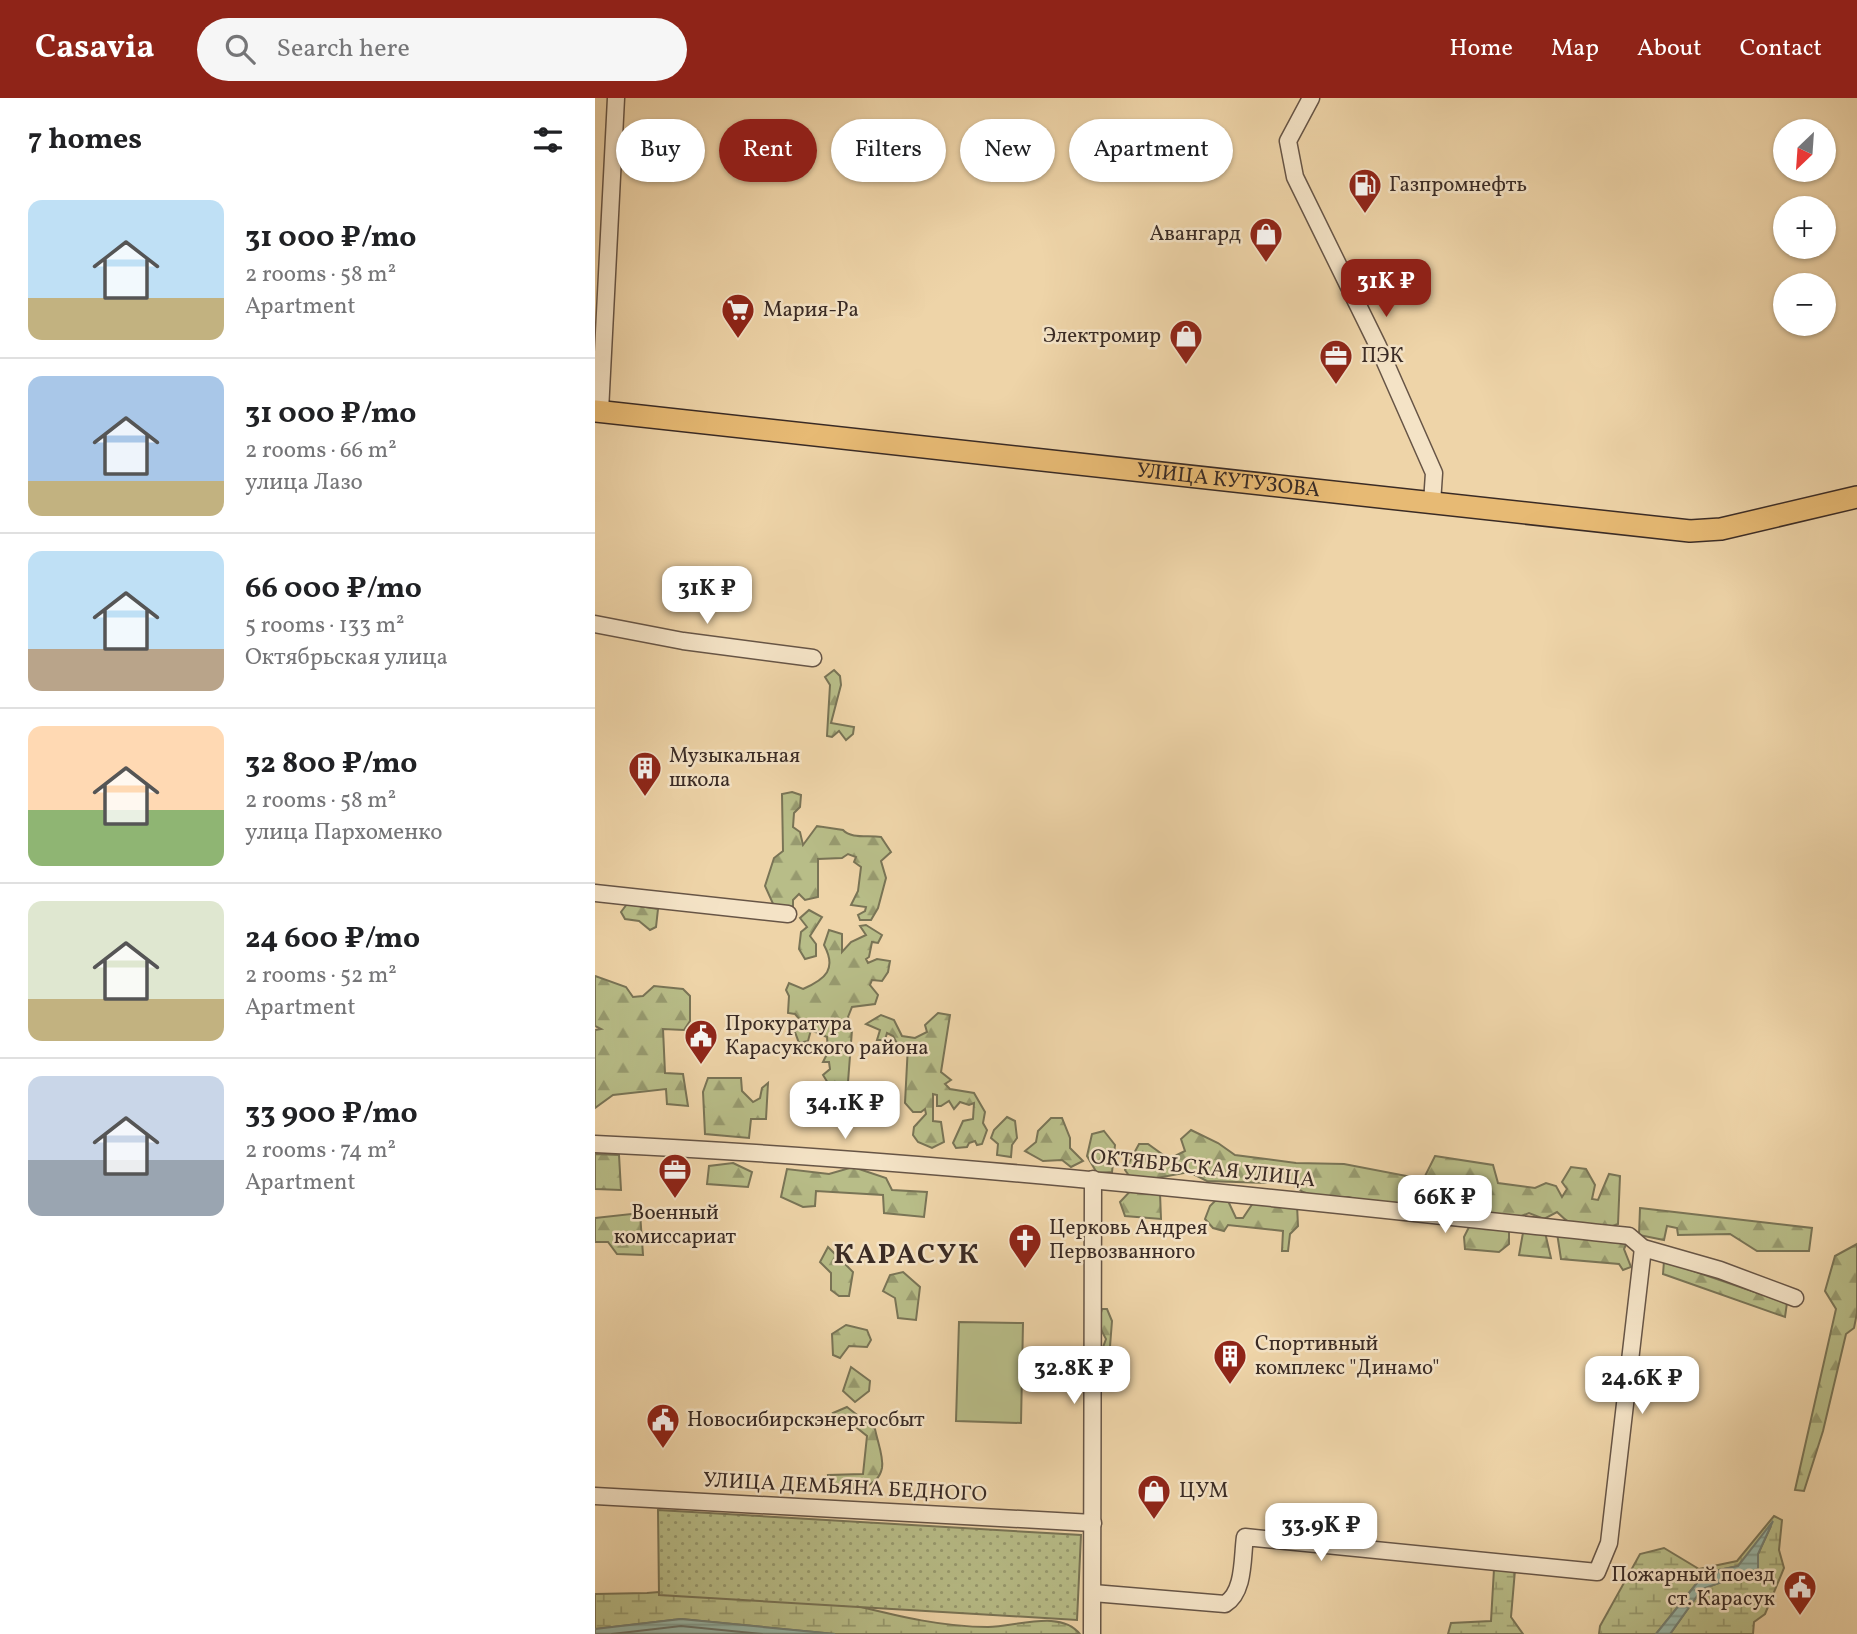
<!DOCTYPE html>
<html lang="en">
<head>
<meta charset="utf-8">
<style>
	body { margin:0; font-family:Vollkorn,serif; background:#f6f6f6; color:#202124; height:100vh; display:flex; flex-direction:column; font-size:26px; white-space:nowrap }
	* { box-sizing:border-box; margin:0 }
	p { font-size:23px; color:#757577 }
	.icon { flex:none; width:38px; height:38px; fill:none; stroke:currentColor; stroke-width:2; stroke-linecap:round; stroke-linejoin:round }
	.map { position:relative; flex:1; overflow:hidden }
	.side { display:flex; flex-direction:column; background:#fff; width:595px }
	.side>* { flex:none }
	.hud { position:absolute; left:21px; top:21px; width:665px; height:63px; display:flex; gap:14px }
	.needle { width:46px; rotate:205deg }
	.controls { position:absolute; left:1178px; top:21px; display:grid; gap:14px }
	.controls a { display:grid; place-items:center; width:63px; height:63px; border-radius:50%; background:#fff; box-shadow:0 2px 5px #0004; font-size:35px }
	.price { position:absolute; translate:-50% -60px; padding:0 16px; border-radius:14px; background:#fff; color:#222; font-size:23px; line-height:46px; filter:drop-shadow(0 2px 4px #0008) }
	.price::after { content:''; position:absolute; left:50%; top:42px; width:21px; height:16px; margin-left:-10px; background:inherit; clip-path:polygon(0 0,100% 0,50% 100%) }
	.price.selected { background:#8f2418; color:#fff }
	ul { padding:0; list-style:none }
	li { display:flex; align-items:center; gap:21px; height:175px; padding:0 28px }
	li+li { border-top:2px solid #e0e0e0 }
	li span { display:grid; place-items:center; flex:none; width:196px; height:140px; border-radius:14px; color:#555 }
	li>.icon { margin-inline-start:auto }
	span .icon { width:84px; height:84px; fill:#fffc; stroke-width:1 }
	li b { font-size:30px }
	h2 { display:flex; justify-content:space-between; align-items:center; height:84px; padding:0 28px; font-size:30px }
	.pill { padding:0 24px; border-radius:32px; background:#fff; box-shadow:0 2px 5px #0004; font-size:24px; line-height:63px }
	.pill.selected { background:#8f2418; color:#fff }
	header { display:flex; align-items:center; gap:42px; box-sizing:border-box; height:98px; padding:0 35px; background:#8f2418; color:#fff }
	header strong { font-size:33px }
	nav { display:flex; gap:38px; margin-inline-start:auto; font-size:24px }
	.search { width:490px; height:63px; background:#f6f6f6; display:flex; align-items:center; gap:18px; box-sizing:border-box; padding:0 24px; border-radius:38px; color:#757577; font-size:26px }
	main { display:flex; flex:1; min-height:0 }
	.map>svg:first-child { display:block }
	.forest { fill:url(#forest-firs); stroke:#797456; stroke-width:2 }
	.wetland { fill:url(#wetland-marsh); stroke:#797456; stroke-width:2 }
	.park { fill:url(#park-dots); stroke:#797456; stroke-width:2 }
	.garden { fill:#b8bd88; stroke:#797456; stroke-width:2 }
	.water { fill:url(#water-rules); stroke:#738075; stroke-width:2 }
	.lines { fill:none; stroke-linecap:round; stroke-linejoin:round }
	.shore { stroke:#6a7268; stroke-width:2 }
	.minor-casing { stroke:#675546; stroke-width:19 }
	.major-casing { stroke:#3a2b25; stroke-width:24 }
	.minor { stroke:#f4e3c6; stroke-width:16 }
	.major { stroke:#e7ba74; stroke-width:21 }
	.labels { text-anchor:middle; dominant-baseline:central; stroke-width:5; stroke-linejoin:round; paint-order:stroke }
	.poi-label { font-size:21px; fill:#3a2b25; stroke:#f4e3c6; text-anchor:start }
	.street-label { font-size:21px; fill:#3a2b25; stroke:#f4e3c6 }
	.district-label { font-size:28px; font-weight:bold; letter-spacing:2px; fill:#3a2b25; stroke:#f4e3c6 }
</style>
</head>
<body>
<header>
<strong>Casavia</strong>
<div class="search"><svg class="icon" aria-label="search" viewBox="0 0 24 24"><circle cx="10" cy="10" r="6"/><path d="M15 15l6 6"/></svg>Search here</div>
<nav><a>Home</a><a>Map</a><a>About</a><a>Contact</a></nav>
</header>
<main>
<section class="side">
<h2>7 homes<svg class="icon" aria-label="filters" viewBox="0 0 24 24"><path d="M4 7h16M4 17h16"/><circle cx="9" cy="7" r="2"/><circle cx="15" cy="17" r="2"/></svg></h2>
<ul>
<li><span style="background:linear-gradient(#bfe0f5 70%,#c2b280 0)"><svg class="icon" aria-label="home" viewBox="0 0 24 24"><path d="M3 11l9-7 9 7M6 9v11h12V9"/></svg></span><div><b>31 000 ₽/mo</b><p>2 rooms · 58 m²</p><p>Apartment</p></div></li>
<li><span style="background:linear-gradient(#a9c7e8 75%,#c2b280 0)"><svg class="icon" aria-label="home" viewBox="0 0 24 24"><path d="M3 11l9-7 9 7M6 9v11h12V9"/></svg></span><div><b>31 000 ₽/mo</b><p>2 rooms · 66 m²</p><p>улица Лазо</p></div></li>
<li><span style="background:linear-gradient(#bfe0f5 70%,#b9a48a 0)"><svg class="icon" aria-label="home" viewBox="0 0 24 24"><path d="M3 11l9-7 9 7M6 9v11h12V9"/></svg></span><div><b>66 000 ₽/mo</b><p>5 rooms · 133 m²</p><p>Октябрьская улица</p></div></li>
<li><span style="background:linear-gradient(#ffd9b3 60%,#8fb573 0)"><svg class="icon" aria-label="home" viewBox="0 0 24 24"><path d="M3 11l9-7 9 7M6 9v11h12V9"/></svg></span><div><b>32 800 ₽/mo</b><p>2 rooms · 58 m²</p><p>улица Пархоменко</p></div></li>
<li><span style="background:linear-gradient(#dfe7d0 70%,#c2b280 0)"><svg class="icon" aria-label="home" viewBox="0 0 24 24"><path d="M3 11l9-7 9 7M6 9v11h12V9"/></svg></span><div><b>24 600 ₽/mo</b><p>2 rooms · 52 m²</p><p>Apartment</p></div></li>
<li><span style="background:linear-gradient(#c9d6e8 60%,#9aa5b1 0)"><svg class="icon" aria-label="home" viewBox="0 0 24 24"><path d="M3 11l9-7 9 7M6 9v11h12V9"/></svg></span><div><b>33 900 ₽/mo</b><p>2 rooms · 74 m²</p><p>Apartment</p></div></li>
</ul>
</section>
<div class="map">
<svg width="1262" height="1536" viewBox="0 0 1262 1536">
	<defs>
		<pattern id="forest-firs" width="22" height="20" patternUnits="userSpaceOnUse" patternTransform="scale(1.75)"><rect width="22" height="20" fill="#b8bd88"/><path d="M5 1l3.5 6h-7zM16 11l3.5 6h-7z" fill="#979a6f"/></pattern>
		<pattern id="wetland-marsh" width="20" height="14" patternUnits="userSpaceOnUse" patternTransform="scale(1.75)"><rect width="20" height="14" fill="#b8bd88"/><path d="M1 5h8M5 5V1M11 12h8M15 12V8" fill="none" stroke="#979a6f"/></pattern>
		<pattern id="park-dots" width="8" height="8" patternUnits="userSpaceOnUse" patternTransform="scale(1.75)"><rect width="8" height="8" fill="#b8bd88"/><path d="M2 2h.1M6 6h.1" fill="none" stroke="#979a6f" stroke-width="1.8" stroke-linecap="round"/></pattern>
		<pattern id="water-rules" width="6" height="5" patternUnits="userSpaceOnUse" patternTransform="scale(1.75)"><rect width="6" height="5" fill="#99b8aa"/><path d="M0 2.5h6" fill="none" stroke="#7e968a"/></pattern>
	</defs>
	<rect width="100%" height="100%" fill="#eed4a8"/>
	<filter id="stains"><feTurbulence type="fractalNoise" baseFrequency=".00286" numOctaves="4"/><feColorMatrix values="0 0 0 0 .2 0 0 0 0 .09 0 0 0 0 .02 0 0 0 .5 -.17"/></filter>
	<radialGradient id="worn" r=".72"><stop offset=".6" stop-color="#630" stop-opacity="0"/><stop offset="1" stop-color="#630" stop-opacity=".3"/></radialGradient>
	<g class="forest">
		<polygon points="239,572 245,578 246,587 236,625 259,629 258,636 251,642 244,633 237,639 232,638 235,587 230,579"/>
		<path d="M197 694 206 697 205 709 199 715 198 729 205 734 208 747 222 728 248 732C256 741 273 737 286 739L296 754 286 763 291 780 283 810 276 822H265L263 817 270 813 271 809 256 807 263 793 266 769 259 764 261 759 253 756 247 760 223 761V799L210 802 204 796 198 802V815L179 808 170 788 179 760 188 753 187 696Z"/>
		<polygon points="32,806 63,811 61,829 55,832 44,823 30,821 26,814"/>
		<polygon points="214,812 227,819 215,838 221,846 221,858 210,861 204,851 206,834 212,829 205,820"/>
		<path d="M271 827 287 837 283 845 277 844 274 859 271 861 273 865 282 861 295 863 293 874 287 883 277 882 275 887 283 897 280 906 257 909 253 919 257 932 252 997 244 991 231 990 233 985 228 977 235 971 234 964H228L233 954 232 939 216 932 213 943 204 945 200 934 206 923 200 916 193 915 194 898 191 892 194 885 208 891C231 881 242 871 229 847L234 832 247 836V854L256 844 271 837 265 828Z"/>
		<polygon points="0,878 31,889 38,899 48,898 59,888 88,891 95,898 95,923 89,932 68,931 70,975 88,976 93,1008 72,1006 71,991 18,997 0,1010 0,932 6,931 0,928"/>
		<polygon points="343,915 355,917 346,974 356,982 350,986 355,991 379,995 390,1014 388,1025 392,1032 387,1046 382,1047 380,1043 374,1045 372,1049 361,1050 358,1045 368,1023 378,1021 379,1005 374,1007 365,1004 359,1011 354,1003 346,1008 342,1008 342,997 338,996 338,1023 346,1024 349,1044 337,1050 323,1044 318,1037 319,1029 331,1016 330,1011 326,1014 318,1014 310,1005 313,947 306,945 304,949 298,938 292,935 290,942 282,942 285,932 271,926 286,917 299,922 307,938 320,940 332,934 330,927"/>
		<polygon points="113,980 146,980 147,993 158,1004 165,1000 167,990 173,985 171,1021 156,1021 154,1040 110,1036 108,994"/>
		<polygon points="412,1019 420,1023 422,1040 417,1047 416,1059 402,1057 403,1046 396,1040 399,1032"/>
		<polygon points="456,1020 467,1020 475,1040 475,1050 488,1063 476,1069 467,1062 448,1063 430,1053 441,1044 443,1033"/>
		<polygon points="596,1032 623,1045 640,1057 701,1065 749,1066 817,1079 816,1106 773,1104 753,1099 728,1100 708,1094 683,1076 671,1085 612,1083 594,1074 562,1080 535,1079 530,1072 544,1046 553,1046 574,1061 590,1053 586,1041"/>
		<polygon points="509,1033 520,1047 517,1074 502,1075 492,1058 497,1036"/>
		<polygon points="0,1056 24,1057 26,1092 0,1091"/>
		<path d="M840 1058 898 1067 903 1085 940 1090 951 1085 961 1088 967 1099 972 1091 967 1084 976 1069 991 1071 1000 1087 997 1101 1003 1102 1014 1076 1025 1078 1023 1126C996 1137 983 1135 962 1114L949 1121 934 1115 919 1121 825 1106 822 1094Z"/>
		<polygon points="138,1065 157,1074 153,1089 112,1086 114,1068"/>
		<polygon points="258,1069 291,1080 297,1092 332,1094 329,1119 289,1115 288,1097 221,1093 220,1108 208,1109 186,1099 192,1071 234,1076"/>
		<polygon points="539,1089 565,1095 566,1121 530,1118 525,1104"/>
		<polygon points="626,1097 644,1097 634,1105 641,1120 648,1120 658,1105 702,1107 703,1128 695,1136 693,1153 687,1153 688,1133 633,1127 629,1133 618,1130 610,1121 615,1108"/>
		<polygon points="1045,1110 1217,1130 1214,1153 1162,1153 1135,1136 1083,1137 1082,1130 1072,1128 1069,1142 1044,1137"/>
		<polygon points="45,1115 48,1157 22,1156 13,1144 0,1144 0,1120"/>
		<polygon points="876,1125 914,1131 914,1146 904,1154 870,1151 869,1139"/>
		<polygon points="929,1129 949,1130 956,1160 924,1157"/>
		<polygon points="962,1135 1033,1142 1029,1151 1036,1169 1028,1172 1024,1166 966,1161"/>
		<polygon points="1262,1146 1262,1215 1259,1230 1251,1236 1228,1333 1209,1393 1200,1392 1241,1211 1230,1193 1240,1158"/>
		<polygon points="233,1149 258,1174 254,1198 244,1198 236,1192 236,1175 225,1164"/>
		<polygon points="1069,1163 1192,1205 1190,1219 1068,1176"/>
		<polygon points="308,1174 325,1189 321,1222 303,1220 300,1200 288,1193 295,1177"/>
		<polygon points="507,1211 512,1211 517,1223 513,1274 507,1277 501,1268 511,1241 503,1226"/>
		<polygon points="251,1227 272,1232 276,1242 272,1249 254,1248 245,1260 238,1257 237,1236"/>
		<polygon points="256,1269 275,1283 274,1293 260,1304 248,1293"/>
		<path d="M252 1309 280 1331C282 1342 289 1359 287 1370 282 1394 253 1391 235 1390L233 1377 268 1376 272 1338 257 1326 244 1323 238 1315Z"/>
	</g>
	<g class="wetland">
		<polygon points="1179,1418 1187,1422 1184,1452 1189,1470 1170,1516 1159,1524 1158,1536 1075,1536 1107,1491 1163,1471 1163,1456 1176,1428 1143,1468 1110,1475 1061,1536 1004,1536 1005,1528 1045,1456 1069,1450 1104,1471 1142,1463"/>
		<polygon points="899,1471 920,1472 916,1519 928,1536 853,1536 856,1525 896,1523"/>
		<path d="M139 1488C154 1489 168 1489 182 1491 253 1502 321 1529 393 1529 421 1529 465 1511 485 1536H240L86 1521 0 1531V1496L52 1495Z"/>
	</g>
	<polygon class="park" points="63,1412 486,1437 482,1522 64,1497"/>
	<polygon class="garden" points="364,1224 428,1225 426,1325 361,1323"/>
	<g class="water">
		<polygon points="1178,1423 1163,1456 1163,1471 1107,1491 1075,1536 1061,1536 1110,1475 1143,1468"/>
		<polygon points="86,1521 240,1536 0,1536 0,1531"/>
	</g>
	<g class="lines">
		<polyline class="shore" points="17,1536 86,1528 167,1536"/>
		<defs>
			<g id="minor">
				<polyline points="716,0 693,43 700,79 783,248 839,375 837,405"/>
				<polyline points="5,313 21,0"/>
				<polyline points="0,526 88,543 218,560"/>
				<polyline points="0,795 193,816"/>
				<path d="M0 1046C346 1062 690 1101 1034 1138L1048 1150 1125 1172 1200 1200"/>
				<polyline points="0,1398 498,1425"/>
				<path d="M498 1495 630 1506C650 1494 647 1459 650 1439L1002 1474 1014 1445 1048 1150"/>
				<polyline points="497,1536 498,1081"/>
			</g>
			<g id="major">
				<path id="s1" d="M0 313 1095 433 1126 431 1262 399"/>
			</g>
		</defs>
		<use href="#minor" class="minor-casing"/>
		<use href="#major" class="major-casing"/>
		<use href="#minor" class="minor"/>
		<use href="#major" class="major"/>
	</g>
	<defs>
		<symbol id="fuel-pin" viewBox="-11 -11 22 30"><path d="M0 17L-7.5 6A9.5 9.5 0 1 1 7.5 6Z" fill="#8f2418" stroke="#f4e3c6"/><path d="M-5.5-6h7V0h2V4h1.3V-2.5L3-4.5l.8-.8L6-3V5H2.5V1h-1V6h-7ZM-4.2-4.7v3.2H.2V-4.7Z" fill="#fff"/></symbol>
		<symbol id="shop-pin" viewBox="-11 -11 22 30"><path d="M0 17L-7.5 6A9.5 9.5 0 1 1 7.5 6Z" fill="#8f2418" stroke="#f4e3c6"/><path d="M-5-2.5h2.3a2.7 3.5 0 0 1 5.4 0H5L5.5 6h-11ZM-1.5-2.5h3a1.5 2.3 0 0 0-3 0Z" fill="#fff"/></symbol>
		<symbol id="supermarket-pin" viewBox="-11 -11 22 30"><path d="M0 17L-7.5 6A9.5 9.5 0 1 1 7.5 6Z" fill="#8f2418" stroke="#f4e3c6"/><path d="M-6-5.5h2.5l.6 2H6L4.5 2H-2.5L-4.4-4H-6ZM-1.5 3.2a1.3 1.3 0 1 0 .1 0ZM3 3.2a1.3 1.3 0 1 0 .1 0Z" fill="#fff"/></symbol>
		<symbol id="office-pin" viewBox="-11 -11 22 30"><path d="M0 17L-7.5 6A9.5 9.5 0 1 1 7.5 6Z" fill="#8f2418" stroke="#f4e3c6"/><path d="M-6-3h4V-5.5h4V-3h4V5H-6ZM-1-4.5V-3h2v-1.5ZM-6 0V1H6V0Z" fill="#fff"/></symbol>
		<symbol id="building-pin" viewBox="-11 -11 22 30"><path d="M0 17L-7.5 6A9.5 9.5 0 1 1 7.5 6Z" fill="#8f2418" stroke="#f4e3c6"/><path d="M-4-6H4V6H1V3H-1V6H-4ZM-2.5-4.3h1.7v1.8h-1.7ZM.8-4.3h1.7v1.8H.8ZM-2.5-1h1.7V.8h-1.7ZM.8-1h1.7V.8H.8Z" fill="#fff"/></symbol>
		<symbol id="civic-pin" viewBox="-11 -11 22 30"><path d="M0 17L-7.5 6A9.5 9.5 0 1 1 7.5 6Z" fill="#8f2418" stroke="#f4e3c6"/><path d="M-.6-6.5H3V-4.5H.6V-3L4-1V1h2V6H-6V1h2V-1L-.6-3ZM-1.2 2.5V6h2.4V2.5Z" fill="#fff"/></symbol>
		<symbol id="church-pin" viewBox="-11 -11 22 30"><path d="M0 17L-7.5 6A9.5 9.5 0 1 1 7.5 6Z" fill="#8f2418" stroke="#f4e3c6"/><path d="M-1.2-6h2.4v3.5h3.3v2.4h-3.3V6h-2.4V-.1h-3.3v-2.4h3.3Z" fill="#fff"/></symbol>
	</defs>
	<g fill-rule="evenodd">
		<use href="#fuel-pin" x="751" y="68" width="38" height="52"/>
		<use href="#shop-pin" x="652" y="117" width="38" height="52"/>
		<use href="#supermarket-pin" x="124" y="193" width="38" height="52"/>
		<use href="#shop-pin" x="572" y="219" width="38" height="52"/>
		<use href="#office-pin" x="722" y="239" width="38" height="52"/>
		<use href="#building-pin" x="31" y="651" width="38" height="52"/>
		<use href="#civic-pin" x="87" y="919" width="38" height="52"/>
		<use href="#office-pin" x="61" y="1053" width="38" height="52"/>
		<use href="#church-pin" x="411" y="1123" width="38" height="52"/>
		<use href="#building-pin" x="616" y="1239" width="38" height="52"/>
		<use href="#civic-pin" x="49" y="1303" width="38" height="52"/>
		<use href="#shop-pin" x="540" y="1374" width="38" height="52"/>
		<use href="#civic-pin" x="1186" y="1470" width="38" height="52"/>
	</g>
	<g class="labels">
		<g class="poi-label">
			<text x="794" y="87">Газпромнефть</text>
			<text x="646" y="136" text-anchor="end">Авангард</text>
			<text x="168" y="212">Мария-Ра</text>
			<text x="566" y="238" text-anchor="end">Электромир</text>
			<text x="766" y="258">ПЭК</text>
			<text x="74" y="658">Музыкальная<tspan x="74" dy="24">школа</tspan></text>
			<text x="130" y="926">Прокуратура<tspan x="130" dy="24">Карасукского района</tspan></text>
			<text x="80" y="1115" text-anchor="middle">Военный<tspan x="80" dy="24">комиссариат</tspan></text>
			<text x="454" y="1130">Церковь Андрея<tspan x="454" dy="24">Первозванного</tspan></text>
			<text x="660" y="1246">Спортивный<tspan x="660" dy="24">комплекс "Динамо"</tspan></text>
			<text x="92" y="1322">Новосибирскэнергосбыт</text>
			<text x="584" y="1393">ЦУМ</text>
			<text x="1180" y="1477" text-anchor="end">Пожарный поезд<tspan x="1180" dy="24">ст. Карасук</tspan></text>
		</g>
		<g class="street-label">
			<text stroke="none"><textPath href="#s1" startOffset="637">УЛИЦА КУТУЗОВА</textPath></text>
			<text transform="translate(608 1071) rotate(6)">ОКТЯБРЬСКАЯ УЛИЦА</text>
			<text transform="translate(250 1390) rotate(3)">УЛИЦА ДЕМЬЯНА БЕДНОГО</text>
		</g>
		<g class="district-label">
			<text x="312" y="1157">КАРАСУК</text>
		</g>
	</g>
	<rect width="100%" height="100%" filter="url(#stains)"/>
	<rect width="100%" height="100%" fill="url(#worn)"/>
</svg>
<div class="controls">
<a><svg class="needle" viewBox="-14 -14 28 28"><path d="M0-13l5 13h-10z" fill="#e53935"/><path d="M0 13l5-13h-10z" fill="#757577"/></svg></a>
<a>+</a>
<a>−</a>
</div>
<b class="price selected" style="left:791px;top:221px">31K ₽</b>
<b class="price" style="left:112px;top:528px">31K ₽</b>
<b class="price" style="left:250px;top:1043px">34.1K ₽</b>
<b class="price" style="left:850px;top:1137px">66K ₽</b>
<b class="price" style="left:479px;top:1308px">32.8K ₽</b>
<b class="price" style="left:1047px;top:1318px">24.6K ₽</b>
<b class="price" style="left:726px;top:1465px">33.9K ₽</b>
<div class="hud">
<a class="pill">Buy</a>
<a class="pill selected">Rent</a>
<a class="pill">Filters</a>
<a class="pill">New</a>
<a class="pill">Apartment</a>
</div>
</div>
</main>
</body>
</html>
